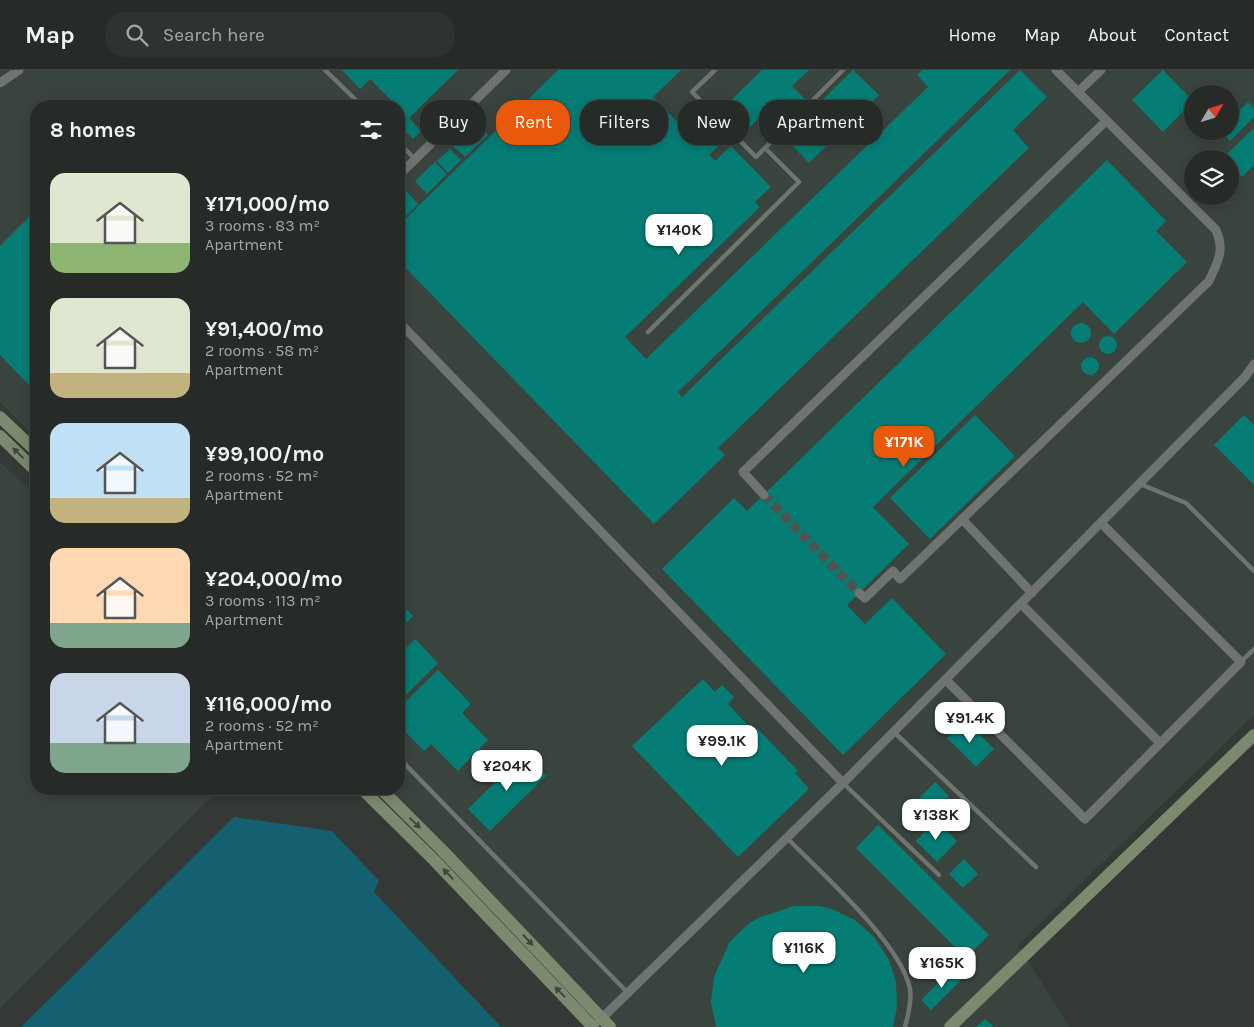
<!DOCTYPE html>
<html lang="en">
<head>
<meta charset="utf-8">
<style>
	body { margin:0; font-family:Karla,sans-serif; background:#2f3330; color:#f1f3f6; height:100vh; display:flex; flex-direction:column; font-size:19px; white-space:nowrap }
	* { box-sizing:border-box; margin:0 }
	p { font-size:16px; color:#a4a7a8 }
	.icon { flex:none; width:28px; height:28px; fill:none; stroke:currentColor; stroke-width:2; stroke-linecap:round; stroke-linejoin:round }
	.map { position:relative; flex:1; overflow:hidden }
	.sheet { position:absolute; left:30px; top:30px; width:375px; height:695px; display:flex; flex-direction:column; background:#272b28; border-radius:20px; box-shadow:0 2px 12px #0003,0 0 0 1px #434745 }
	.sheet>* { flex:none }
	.hud { position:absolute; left:420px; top:30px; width:475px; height:45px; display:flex; gap:10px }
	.needle { width:32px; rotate:51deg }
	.tools { position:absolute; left:1184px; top:15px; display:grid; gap:10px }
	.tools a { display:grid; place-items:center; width:55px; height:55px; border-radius:50%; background:#272b28; box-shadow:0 2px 12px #0003,0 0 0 1px #434745; font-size:25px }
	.price { position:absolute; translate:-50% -42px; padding:0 11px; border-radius:10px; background:#fff; color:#222; font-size:16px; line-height:32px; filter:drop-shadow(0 1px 2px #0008) }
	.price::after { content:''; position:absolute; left:50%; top:30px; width:15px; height:11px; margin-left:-8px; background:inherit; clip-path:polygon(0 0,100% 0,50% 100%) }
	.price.current { background:#ea580c; color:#fff }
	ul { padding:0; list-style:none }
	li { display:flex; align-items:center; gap:15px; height:125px; padding:0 20px }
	li span { display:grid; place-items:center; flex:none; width:140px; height:100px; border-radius:15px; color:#555 }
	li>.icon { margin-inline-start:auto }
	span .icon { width:60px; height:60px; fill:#fffc; stroke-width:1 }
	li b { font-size:21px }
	h2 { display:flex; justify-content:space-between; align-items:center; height:60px; padding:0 20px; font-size:21px }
	.tag { padding:0 18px; border-radius:20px; background:#272b28; box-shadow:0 2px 12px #0003,0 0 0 1px #434745; font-size:18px; line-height:45px }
	.tag.current { background:#ea580c; color:#fff }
	header { display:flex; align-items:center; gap:30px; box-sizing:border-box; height:70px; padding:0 25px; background:#272b28; border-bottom:1px solid #434745 }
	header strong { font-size:24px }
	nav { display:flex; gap:28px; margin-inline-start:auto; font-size:18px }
	.search { width:350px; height:45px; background:#2f3330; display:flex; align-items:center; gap:12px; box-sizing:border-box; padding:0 18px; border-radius:20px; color:#a4a7a8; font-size:19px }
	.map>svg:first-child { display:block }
	.built { fill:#3a443e; fill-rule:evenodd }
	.water { fill:#156070 }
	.building { fill:#057d75 }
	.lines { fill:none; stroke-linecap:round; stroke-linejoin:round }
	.street-tunnel { stroke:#4f5451; stroke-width:9; stroke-dasharray:9 4.5; stroke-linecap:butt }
	.lane { stroke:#6f7471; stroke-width:4.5 }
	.street { stroke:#6f7471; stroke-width:9 }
	.secondary { stroke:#7b8a6f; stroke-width:12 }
	.oneway { fill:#3f453f }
</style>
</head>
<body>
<header>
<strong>Map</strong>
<div class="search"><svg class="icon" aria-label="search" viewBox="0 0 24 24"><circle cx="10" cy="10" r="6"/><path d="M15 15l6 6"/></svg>Search here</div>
<nav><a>Home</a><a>Map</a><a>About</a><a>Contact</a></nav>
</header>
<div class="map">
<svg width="1254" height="957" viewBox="0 0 1254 957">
	<rect width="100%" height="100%" fill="#343936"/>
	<g class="built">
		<path d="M0 0H1254V645L1018 875 1070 957H617L384 719H399V36H36V368L0 332ZM1192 24H1230V61H1192ZM1192 89H1230V126H1192Z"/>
		<polygon points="0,392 36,426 36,719 219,719 0,938"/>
	</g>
	<polygon class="water" points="234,747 332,761 379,811 374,822 501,957 21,957"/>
	<g class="building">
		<polygon points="342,0 458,0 409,48 421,61 413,69 399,55 399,50 405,44 370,9 360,19"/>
		<polygon points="558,0 681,0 653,27 690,65 708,47 728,67 709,85 715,91 731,76 771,117 755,132 760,137 625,267 646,289 928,17 917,5 922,0 1010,0 678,322 682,327 1020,0 1047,27 1013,60 1029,78 718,378 725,385 654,454 399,191 399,155"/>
		<polygon points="762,0 809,0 792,16 805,29 771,61 759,48 741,66 718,43"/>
		<polygon points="853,0 879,25 809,93 784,67"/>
		<polygon points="1163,0 1192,30 1192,33 1163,62 1132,30"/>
		<polygon points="1248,32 1254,38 1254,47 1230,71 1221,61 1230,61 1230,49"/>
		<polygon points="476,53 488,65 465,87 453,76"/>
		<polygon points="1254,58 1254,95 1242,107 1230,95 1230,89 1222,89"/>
		<polygon points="450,79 461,90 448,103 437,91"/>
		<polygon points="1107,90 1166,151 1156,161 1187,192 1114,264 1083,232 873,437 909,474 847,535 865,554 892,528 946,584 843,685 662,499 734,428 747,441"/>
		<polygon points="435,92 447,104 427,124 415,111"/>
		<polygon points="406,121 418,134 399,153 399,128"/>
		<polygon points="36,140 36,322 0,285 0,176"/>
		<circle cx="1081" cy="263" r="10"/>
		<circle cx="1108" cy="275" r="9"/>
		<circle cx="1090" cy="296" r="9"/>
		<polygon points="975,345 1015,386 930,469 890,428"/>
		<polygon points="1244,345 1254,355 1254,415 1214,375"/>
		<polygon points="403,536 413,546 405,554 399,548 399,540"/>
		<polygon points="415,569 438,593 399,632 399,585"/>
		<polygon points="438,600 471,634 462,643 488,670 458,701 431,674 424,681 399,655 399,638"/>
		<polygon points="703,609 715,622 722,615 734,627 728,634 754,662 757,658 798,701 795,703 809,719 738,787 632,676"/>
		<polygon points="965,650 994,679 976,697 947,668"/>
		<polygon points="524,684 546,706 490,761 468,739"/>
		<polygon points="935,712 949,726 925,750 912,736"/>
		<polygon points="936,750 957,771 937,792 916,771"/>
		<polygon points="878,755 989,865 966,888 856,778"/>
		<polygon points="964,789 978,804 963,818 949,804"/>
		<polygon points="794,836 819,836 832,839 855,850 874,867 888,888 896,912 897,937 893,957 716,957 711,932 714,907 729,873 747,855 758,848"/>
		<polygon points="953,898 963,908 931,940 921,930"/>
		<polygon points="985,949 994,957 976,957"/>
	</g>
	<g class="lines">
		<polyline class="street-tunnel" points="764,425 859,523"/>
		<g class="lane">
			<polyline points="325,0 362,36"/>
			<polyline points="715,0 692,22 756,87 765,78"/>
			<polyline points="399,73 415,89"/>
			<polyline points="648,262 799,112 765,78 843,0"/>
			<polyline points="1140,414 1186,433 1254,501"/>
			<polyline points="1241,592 1254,579"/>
			<polyline points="894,662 1036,797"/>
			<polyline points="399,688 628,923"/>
			<polyline points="843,713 939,805"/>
			<path d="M787 768C821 803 901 873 910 919 912 931 908 946 905 957"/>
		</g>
		<g class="street">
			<polyline points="0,13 19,0"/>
			<polyline points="1078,22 1101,0"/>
			<polyline points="399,105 506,0"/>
			<polyline points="399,252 843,713"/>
			<polyline points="764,425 743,402 1106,51"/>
			<polyline points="962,449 1032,523"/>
			<path d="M859 523 865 528 893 501 900 509 1209 211C1218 191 1225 181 1216 160L1056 0"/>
			<polyline points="1021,534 1160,673"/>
			<polyline points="946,610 1085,749 1241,592 1101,453"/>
			<polyline points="599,951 843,713 1245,307 1254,294"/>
		</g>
		<g class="secondary">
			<polyline points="0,347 36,381"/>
			<polyline points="0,366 36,401"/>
			<polyline points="362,719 434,790 593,957"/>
			<polyline points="381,719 443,781 610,957"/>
			<polyline points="950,957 1254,665"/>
		</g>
	</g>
	<defs><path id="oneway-solid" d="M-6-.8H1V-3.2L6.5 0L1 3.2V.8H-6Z" transform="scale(1.25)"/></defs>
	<g class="oneway">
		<use href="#oneway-solid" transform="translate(18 383) rotate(-136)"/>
		<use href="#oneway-solid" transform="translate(415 753) rotate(45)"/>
		<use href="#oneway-solid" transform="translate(448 804) rotate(-134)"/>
		<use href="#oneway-solid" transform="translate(528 870) rotate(47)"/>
		<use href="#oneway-solid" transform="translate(560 922) rotate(-134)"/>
	</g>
</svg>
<div class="tools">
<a><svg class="needle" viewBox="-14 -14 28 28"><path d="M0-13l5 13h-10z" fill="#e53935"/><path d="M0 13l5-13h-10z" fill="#a4a7a8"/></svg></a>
<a><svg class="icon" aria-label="layers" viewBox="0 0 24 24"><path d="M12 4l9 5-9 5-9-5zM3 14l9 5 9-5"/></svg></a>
</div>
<b class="price" style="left:679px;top:186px">¥140K</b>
<b class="price current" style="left:904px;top:398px">¥171K</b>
<b class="price" style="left:970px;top:674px">¥91.4K</b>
<b class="price" style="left:722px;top:697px">¥99.1K</b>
<b class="price" style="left:507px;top:722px">¥204K</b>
<b class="price" style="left:936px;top:771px">¥138K</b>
<b class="price" style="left:804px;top:904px">¥116K</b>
<b class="price" style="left:942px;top:919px">¥165K</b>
<div class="hud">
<a class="tag">Buy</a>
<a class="tag current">Rent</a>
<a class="tag">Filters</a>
<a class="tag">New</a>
<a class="tag">Apartment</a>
</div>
<section class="sheet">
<h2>8 homes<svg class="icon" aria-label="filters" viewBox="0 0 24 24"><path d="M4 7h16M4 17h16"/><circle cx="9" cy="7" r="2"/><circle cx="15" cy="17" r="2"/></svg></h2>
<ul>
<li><span style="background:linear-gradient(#dfe7d0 70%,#8fb573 0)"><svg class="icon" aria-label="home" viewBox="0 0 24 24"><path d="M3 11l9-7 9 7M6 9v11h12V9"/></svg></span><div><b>¥171,000/mo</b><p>3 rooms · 83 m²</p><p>Apartment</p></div></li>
<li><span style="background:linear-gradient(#dfe7d0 75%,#c2b280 0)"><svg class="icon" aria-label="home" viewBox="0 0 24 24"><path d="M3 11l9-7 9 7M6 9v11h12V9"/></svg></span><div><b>¥91,400/mo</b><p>2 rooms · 58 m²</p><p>Apartment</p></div></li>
<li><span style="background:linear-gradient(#bfe0f5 75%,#c2b280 0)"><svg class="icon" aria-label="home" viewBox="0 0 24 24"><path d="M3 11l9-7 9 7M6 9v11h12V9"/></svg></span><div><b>¥99,100/mo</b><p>2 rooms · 52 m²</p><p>Apartment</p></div></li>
<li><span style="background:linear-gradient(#ffd9b3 75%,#7fa58c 0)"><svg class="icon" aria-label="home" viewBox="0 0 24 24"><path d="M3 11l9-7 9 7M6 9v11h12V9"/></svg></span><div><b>¥204,000/mo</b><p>3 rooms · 113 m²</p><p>Apartment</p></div></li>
<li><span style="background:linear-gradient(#c9d6e8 70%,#7fa58c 0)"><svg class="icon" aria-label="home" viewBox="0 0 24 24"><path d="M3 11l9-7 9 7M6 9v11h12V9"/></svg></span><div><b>¥116,000/mo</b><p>2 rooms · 52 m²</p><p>Apartment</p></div></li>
</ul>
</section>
</div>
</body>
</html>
